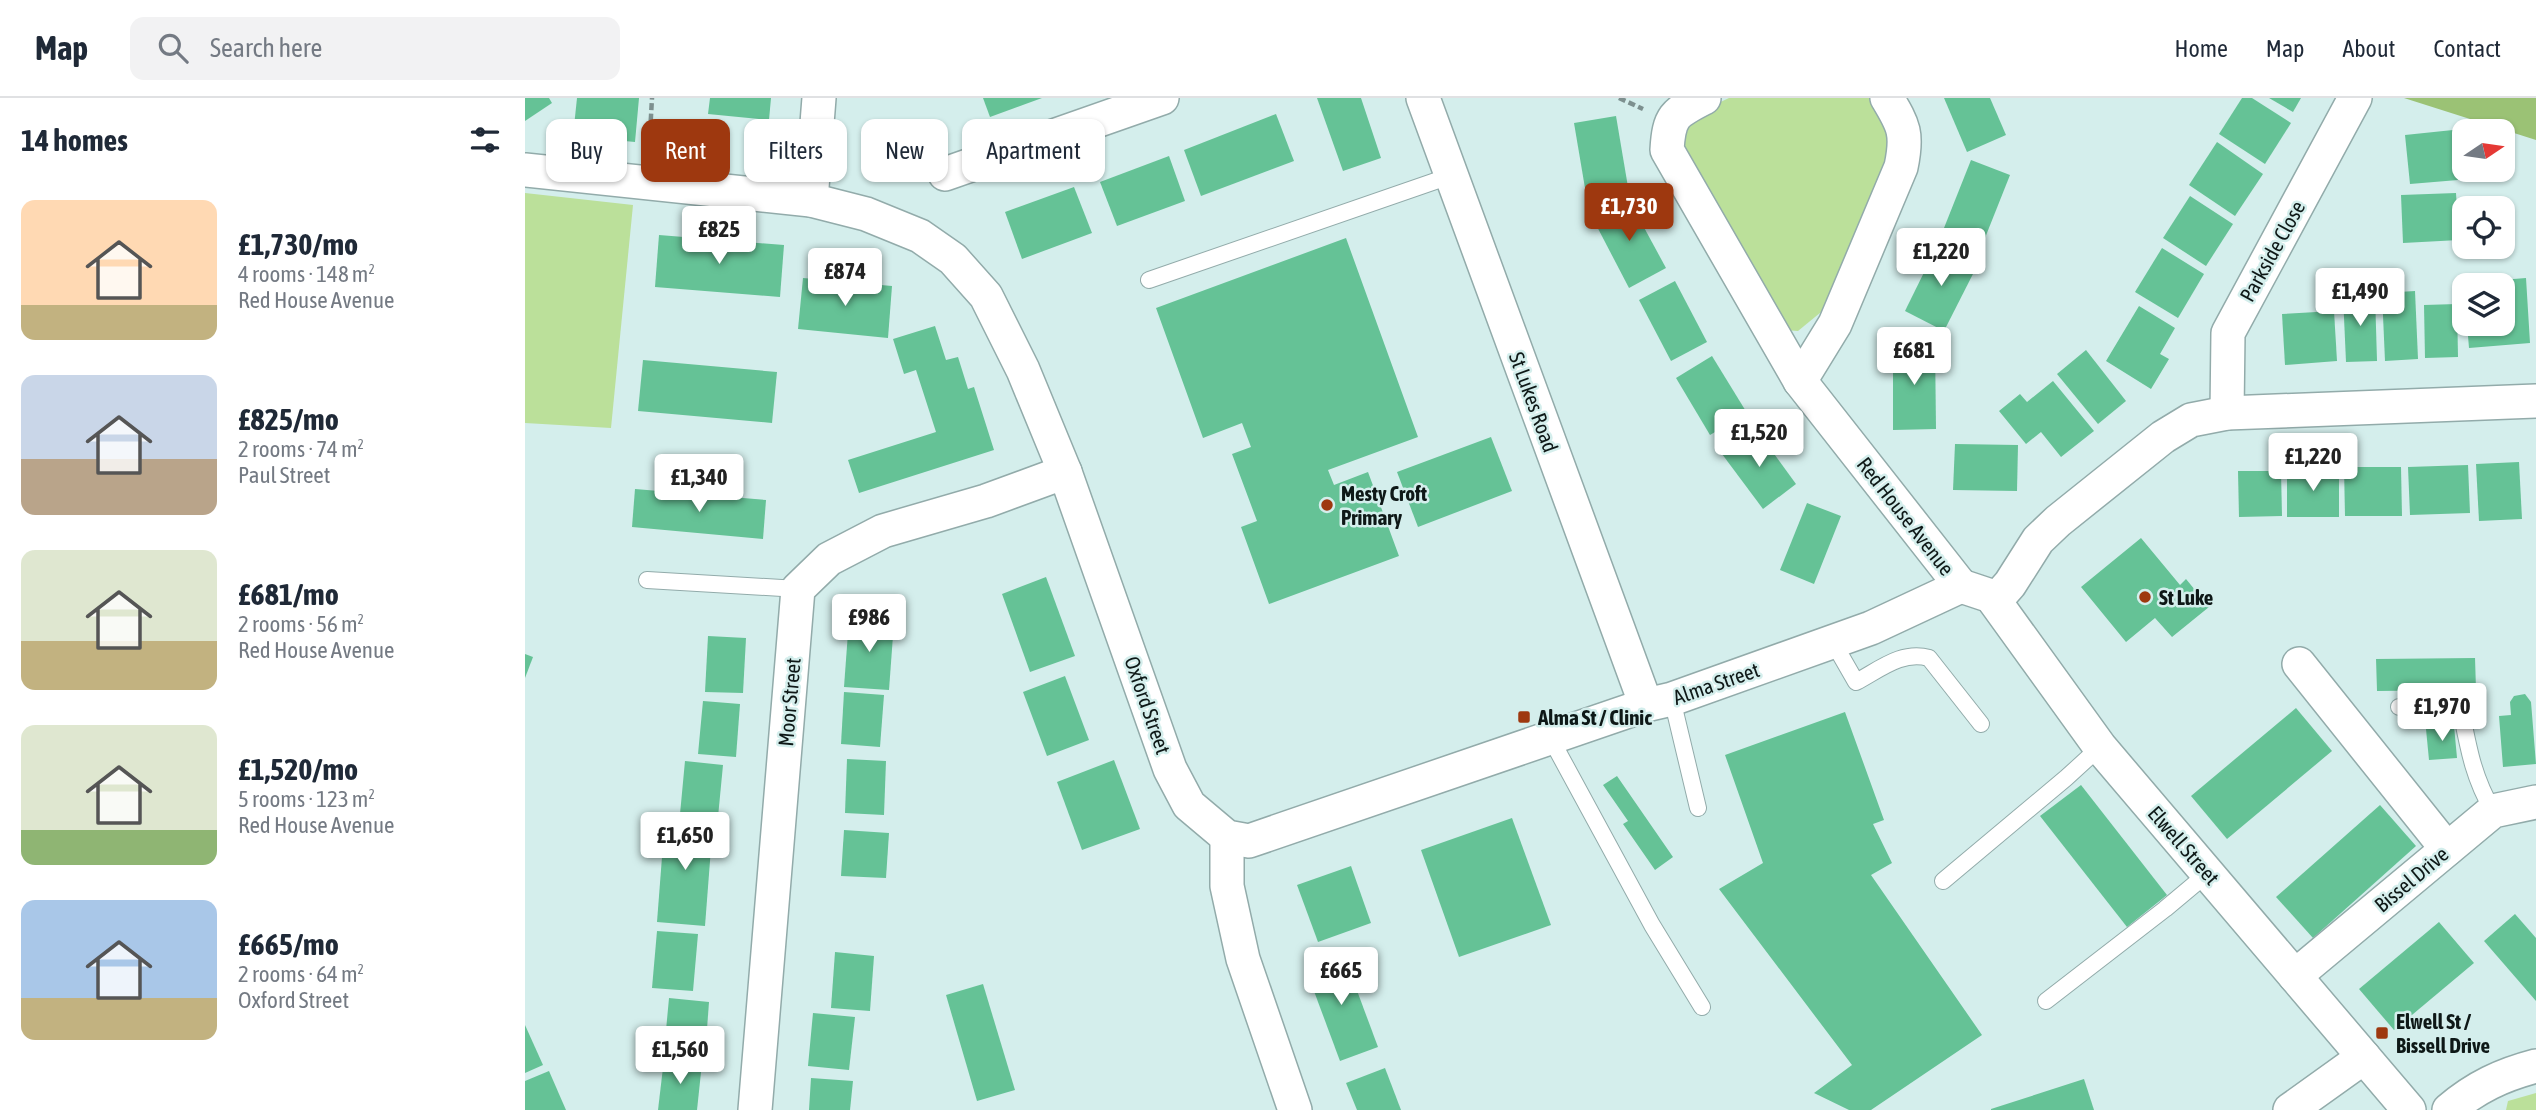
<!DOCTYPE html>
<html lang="en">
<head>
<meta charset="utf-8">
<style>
	body { margin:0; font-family:"Asap Condensed",sans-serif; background:#f2f2f3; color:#1f2937; height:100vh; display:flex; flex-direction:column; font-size:26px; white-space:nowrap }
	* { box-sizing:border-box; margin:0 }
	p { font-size:23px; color:#747a83 }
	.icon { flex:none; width:38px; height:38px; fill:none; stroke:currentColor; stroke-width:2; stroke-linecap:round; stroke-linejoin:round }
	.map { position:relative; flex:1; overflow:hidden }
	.drawer { display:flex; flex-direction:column; background:#fff; width:525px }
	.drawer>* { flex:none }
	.guide { position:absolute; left:21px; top:21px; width:665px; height:63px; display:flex; gap:14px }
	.needle { width:46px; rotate:77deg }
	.tools { position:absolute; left:1927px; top:21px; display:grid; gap:14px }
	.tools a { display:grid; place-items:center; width:63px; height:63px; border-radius:14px; background:#fff; box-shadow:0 2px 5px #0004; font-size:35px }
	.price { position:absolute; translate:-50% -60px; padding:0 16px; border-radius:7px; background:#fff; color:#222; font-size:23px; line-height:46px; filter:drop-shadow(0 2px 4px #0008) }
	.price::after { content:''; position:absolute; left:50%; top:42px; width:21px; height:16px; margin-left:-10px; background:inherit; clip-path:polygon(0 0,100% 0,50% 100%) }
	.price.active { background:#9e380f; color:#fff }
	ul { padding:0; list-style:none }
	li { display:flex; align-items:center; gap:21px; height:175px; padding:0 21px }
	li span { display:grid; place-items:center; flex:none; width:196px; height:140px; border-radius:14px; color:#555 }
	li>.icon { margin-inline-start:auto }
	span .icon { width:84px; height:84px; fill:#fffc; stroke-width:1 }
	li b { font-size:30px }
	h2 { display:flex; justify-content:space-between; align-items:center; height:84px; padding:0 21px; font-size:30px }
	.tag { padding:0 24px; border-radius:14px; background:#fff; box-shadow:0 2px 5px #0004; font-size:24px; line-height:63px }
	.tag.active { background:#9e380f; color:#fff }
	header { display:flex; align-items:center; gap:42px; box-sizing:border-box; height:98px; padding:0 35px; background:#fff; border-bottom:2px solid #e0e1e3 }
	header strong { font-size:33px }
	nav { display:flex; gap:38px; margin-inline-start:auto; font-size:24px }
	.search { width:490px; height:63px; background:#f2f2f3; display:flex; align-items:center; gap:18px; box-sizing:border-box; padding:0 24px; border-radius:14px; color:#747a83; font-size:26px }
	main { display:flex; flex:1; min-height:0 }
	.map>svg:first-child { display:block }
	.green { fill:#bbe09a }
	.forest { fill:#9bc275 }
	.building { fill:#65c296 }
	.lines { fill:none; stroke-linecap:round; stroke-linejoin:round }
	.service-casing { stroke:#92abaa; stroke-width:18 }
	.minor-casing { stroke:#92abaa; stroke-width:36 }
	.path { stroke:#7d908f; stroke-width:4.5; stroke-dasharray:7 3.5; stroke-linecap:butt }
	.service { stroke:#fff; stroke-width:16 }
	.minor { stroke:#fff; stroke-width:33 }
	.poi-dot { fill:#9e380f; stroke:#d4eeec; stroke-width:2.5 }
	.labels { text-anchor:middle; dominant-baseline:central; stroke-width:5; stroke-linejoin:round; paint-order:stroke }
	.street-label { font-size:21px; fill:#0e1817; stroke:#d4eeec }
	.poi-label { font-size:21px; font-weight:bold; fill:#0e1817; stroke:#d4eeec; text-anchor:start }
</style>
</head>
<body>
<header>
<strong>Map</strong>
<div class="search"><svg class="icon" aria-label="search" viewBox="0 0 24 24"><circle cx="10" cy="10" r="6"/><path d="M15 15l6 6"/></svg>Search here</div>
<nav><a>Home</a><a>Map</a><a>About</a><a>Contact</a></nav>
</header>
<main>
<section class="drawer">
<h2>14 homes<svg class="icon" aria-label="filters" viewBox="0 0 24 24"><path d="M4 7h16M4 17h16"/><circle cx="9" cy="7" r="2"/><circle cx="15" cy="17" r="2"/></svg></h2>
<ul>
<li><span style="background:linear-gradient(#ffd9b3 75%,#c2b280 0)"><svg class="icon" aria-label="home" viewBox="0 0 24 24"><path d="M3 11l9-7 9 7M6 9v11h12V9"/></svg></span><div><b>£1,730/mo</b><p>4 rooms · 148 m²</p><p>Red House Avenue</p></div></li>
<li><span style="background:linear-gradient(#c9d6e8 60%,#b9a48a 0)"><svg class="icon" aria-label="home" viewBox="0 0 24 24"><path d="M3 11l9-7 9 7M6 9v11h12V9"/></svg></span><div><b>£825/mo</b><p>2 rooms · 74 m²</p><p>Paul Street</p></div></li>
<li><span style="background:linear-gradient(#dfe7d0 65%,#c2b280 0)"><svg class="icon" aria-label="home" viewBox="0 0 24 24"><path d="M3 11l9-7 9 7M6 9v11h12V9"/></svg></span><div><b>£681/mo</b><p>2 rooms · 56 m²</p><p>Red House Avenue</p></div></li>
<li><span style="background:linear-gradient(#dfe7d0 75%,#8fb573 0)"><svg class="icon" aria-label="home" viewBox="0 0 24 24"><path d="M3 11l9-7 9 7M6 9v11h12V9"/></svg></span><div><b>£1,520/mo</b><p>5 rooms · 123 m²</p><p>Red House Avenue</p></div></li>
<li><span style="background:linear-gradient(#a9c7e8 70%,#c2b280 0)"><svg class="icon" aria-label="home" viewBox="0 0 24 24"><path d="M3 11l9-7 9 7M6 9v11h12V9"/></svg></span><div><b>£665/mo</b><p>2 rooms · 64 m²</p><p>Oxford Street</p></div></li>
</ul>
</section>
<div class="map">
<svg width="2011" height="1012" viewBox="0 0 2011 1012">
	<rect width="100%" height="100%" fill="#d4eeec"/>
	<g class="green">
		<polygon points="1204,0 1351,0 1365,31 1360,76 1301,210 1273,233 1259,232 1149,46 1166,18"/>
		<polygon points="0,95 108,107 86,330 0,325"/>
		<polygon points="2011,995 2011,1012 1981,1012 1983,1003"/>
	</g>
	<polygon class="forest" points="1879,0 2011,0 2011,42"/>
	<g class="building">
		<polygon points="0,0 24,0 27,5 0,23"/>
		<polygon points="52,0 114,0 110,44 48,38"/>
		<polygon points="185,0 246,0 244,22 183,16"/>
		<polygon points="458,0 517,0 465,19"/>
		<polygon points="792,0 836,0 856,60 818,73"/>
		<polygon points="1419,0 1465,0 1481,37 1442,54"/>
		<polygon points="1717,0 1727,0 1766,25 1740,66 1694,36"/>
		<polygon points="1744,0 1776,0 1768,14"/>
		<polygon points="751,16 769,63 676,98 659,52"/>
		<polygon points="1091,18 1103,89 1061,96 1049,25"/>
		<polygon points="1928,32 1933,82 1885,86 1880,37"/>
		<polygon points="1692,44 1738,76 1710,118 1664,87"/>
		<polygon points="644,58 660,103 592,128 575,84"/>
		<polygon points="1446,62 1485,77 1456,150 1417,135"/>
		<polygon points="549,89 567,135 497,161 480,114"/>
		<polygon points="1931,95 1934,142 1878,145 1876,97"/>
		<polygon points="1665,98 1708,126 1681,168 1638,140"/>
		<polygon points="1103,100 1141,170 1104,190 1067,119"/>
		<polygon points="134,137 259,147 255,199 130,189"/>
		<polygon points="821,140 893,339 803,372 809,387 843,374 874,458 744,506 716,429 732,423 707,356 726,349 717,325 678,340 631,210"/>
		<polygon points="1412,148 1452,168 1419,233 1380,213"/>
		<polygon points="1637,150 1679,176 1653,220 1610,194"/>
		<polygon points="278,180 367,188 363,240 273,231"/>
		<polygon points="2001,180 2005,245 1944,250 1942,226 1978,226 1978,187 1939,187 1939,185"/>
		<polygon points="1150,183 1182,244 1146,263 1114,202"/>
		<polygon points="1890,193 1893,261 1860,263 1857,195"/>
		<polygon points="1850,196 1852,263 1821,264 1818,197"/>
		<polygon points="1932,206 1933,259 1900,260 1899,207"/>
		<polygon points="1614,208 1650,230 1635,256 1644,261 1626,291 1581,263"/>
		<polygon points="1809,213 1812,263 1760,267 1757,216"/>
		<polygon points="410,228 421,262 433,259 443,291 449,289 469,352 334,395 323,362 411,334 391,272 379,276 368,241"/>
		<polygon points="1368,246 1410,246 1411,331 1368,332"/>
		<polygon points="1561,252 1601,303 1573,326 1532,276"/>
		<polygon points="1187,258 1222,315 1185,337 1151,280"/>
		<polygon points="118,262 252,274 247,325 113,313"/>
		<polygon points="1528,283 1569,333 1536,359 1516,334 1501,346 1474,313 1495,296 1502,304"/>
		<polygon points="1231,331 1271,386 1238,411 1197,356"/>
		<polygon points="966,339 987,393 893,429 872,374"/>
		<polygon points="1430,346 1493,347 1492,393 1428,392"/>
		<polygon points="1994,364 1997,421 1954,423 1951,366"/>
		<polygon points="1943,367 1945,415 1885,417 1883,369"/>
		<polygon points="1819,369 1876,369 1877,418 1820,418"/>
		<rect x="1762" y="371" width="52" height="48"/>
		<polygon points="1713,373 1756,373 1757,418 1714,419"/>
		<polygon points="110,391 241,402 238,441 107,429"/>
		<polygon points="1282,405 1316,418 1289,486 1255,472"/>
		<polygon points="1616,440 1655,487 1661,481 1684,509 1647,539 1630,520 1601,544 1556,489"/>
		<polygon points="521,479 550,558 505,574 477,496"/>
		<polygon points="324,521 369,524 364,592 319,589"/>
		<polygon points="183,538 221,540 218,595 180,594"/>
		<polygon points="0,556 8,559 0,580"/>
		<polygon points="1950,560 1951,592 1852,593 1851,561"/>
		<polygon points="540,578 564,642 522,658 498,594"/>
		<polygon points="319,594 359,597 355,649 316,646"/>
		<polygon points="2000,596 2006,604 2011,666 1978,669 1974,618 1986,617 1985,604 1989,598"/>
		<polygon points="178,603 215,606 211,659 173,656"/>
		<polygon points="1771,610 1807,653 1702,741 1666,698"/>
		<polygon points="1320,614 1359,722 1348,726 1367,765 1346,777 1457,937 1346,1012 1324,1012 1289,995 1327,967 1194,791 1238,765 1200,657"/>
		<polygon points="1929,628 1932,660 1904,662 1901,631"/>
		<polygon points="322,661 361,663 359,717 320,715"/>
		<polygon points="589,662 615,731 557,752 532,684"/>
		<polygon points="160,663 198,667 193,719 155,716"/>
		<polygon points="1092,678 1148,759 1130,772 1098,726 1103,723 1078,687"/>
		<polygon points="1556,687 1642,797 1602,829 1515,718"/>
		<polygon points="1855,707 1891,748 1788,840 1751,799"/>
		<polygon points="140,720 188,724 180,828 132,824"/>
		<polygon points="987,720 1026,827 934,859 896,752"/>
		<polygon points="319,732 364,735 361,780 316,778"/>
		<polygon points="826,768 846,825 793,844 772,787"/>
		<polygon points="1990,816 2011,840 2011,903 1959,843"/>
		<polygon points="1914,824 1949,865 1869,932 1834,891"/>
		<polygon points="132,833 173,836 168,893 127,890"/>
		<polygon points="310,854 349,858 345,913 306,910"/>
		<polygon points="818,855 853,949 815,963 780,869"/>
		<polygon points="458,886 490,992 452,1003 421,897"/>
		<polygon points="144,900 184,904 180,958 139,954"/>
		<polygon points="288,915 330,919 324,972 283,968"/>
		<polygon points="0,927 18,967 0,975"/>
		<polygon points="139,961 177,965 172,1012 133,1012"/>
		<polygon points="860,970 876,1012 832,1012 821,985"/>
		<polygon points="24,973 41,1012 0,1012 0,983"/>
		<polygon points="286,980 328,983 325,1012 284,1012"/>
		<polygon points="1559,981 1569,1012 1466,1012 1466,1011"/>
	</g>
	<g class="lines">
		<defs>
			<g id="service">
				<polyline points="624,182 925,78"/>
				<polyline points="122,482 273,491"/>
				<path d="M1308 544 1331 584C1354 572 1377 552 1404 560L1456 626"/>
				<polyline points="1147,601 1173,710"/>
				<path d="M1874 609 1935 607C1943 647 1947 677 1968 713"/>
				<polyline points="1026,641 1127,827 1177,909"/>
				<polyline points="1418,783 1541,680 1575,649"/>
				<polyline points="1521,903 1640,811 1683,775"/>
			</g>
			<g id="minor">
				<polyline points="898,0 1121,607"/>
				<path d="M1179 0C1150 15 1144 17 1142 52L1275 283 1436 488"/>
				<polyline points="0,72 286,102 341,116 395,138 428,161 461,198 498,272 540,374 645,671 664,707 702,739 724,743 1121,607 1147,601 1346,530 1436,488"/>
				<polyline points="420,76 637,0"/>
				<polyline points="286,102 294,0"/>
				<path d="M1275 283 1310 226 1376 69C1383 36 1379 28 1362 0"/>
				<polyline points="1702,315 1703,235 1830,0"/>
				<polyline points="1436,488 1466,498 1575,649 1884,1012"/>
				<polyline points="1470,503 1485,486 1513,442 1533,423 1638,339 1666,322 1702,315 2011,303"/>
				<polyline points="1774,566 1922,751"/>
				<polyline points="702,739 702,788 718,861 770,1012"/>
				<polyline points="1770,878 1968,713 2011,704"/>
				<polyline points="230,1012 273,491 304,461 358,433 461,403 540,374"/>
				<polyline points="1765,1012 1839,959"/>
				<path d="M1924 1012C1951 989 1977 977 2011 968"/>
			</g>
		</defs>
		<use href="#service" class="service-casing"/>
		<use href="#minor" class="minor-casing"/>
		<g class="path">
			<polyline points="1094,0 1118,11"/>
			<polyline points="124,54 127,0"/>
		</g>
		<use href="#service" class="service"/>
		<use href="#minor" class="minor"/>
	</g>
	<g class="poi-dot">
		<circle cx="802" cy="407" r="7"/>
		<circle cx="1620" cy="499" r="7"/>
		<rect x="992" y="612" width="14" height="14" rx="3.5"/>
		<rect x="1850" y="928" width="14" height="14" rx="3.5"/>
	</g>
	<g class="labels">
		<g class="street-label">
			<text transform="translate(1747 153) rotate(-61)">Parkside Close</text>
			<text transform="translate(1009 304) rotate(70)">St Lukes Road</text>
			<text transform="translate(1381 418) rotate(52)">Red House Avenue</text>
			<text transform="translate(1191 585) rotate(-19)">Alma Street</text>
			<text transform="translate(264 604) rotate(-85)">Moor Street</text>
			<text transform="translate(623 607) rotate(71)">Oxford Street</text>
			<text transform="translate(1659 747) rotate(49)">Elwell Street</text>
			<text transform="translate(1886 781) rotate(-40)">Bissel Drive</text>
		</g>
		<g class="poi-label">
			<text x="816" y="395">Mesty Croft<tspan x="816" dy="24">Primary</tspan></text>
			<text x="1634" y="499">St Luke</text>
			<text x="1013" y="619">Alma St / Clinic</text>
			<text x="1871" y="923">Elwell St /<tspan x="1871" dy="24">Bissell Drive</tspan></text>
		</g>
	</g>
</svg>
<div class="tools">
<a><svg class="needle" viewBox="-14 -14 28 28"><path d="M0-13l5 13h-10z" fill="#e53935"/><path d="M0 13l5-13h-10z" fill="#747a83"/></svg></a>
<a><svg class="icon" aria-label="locate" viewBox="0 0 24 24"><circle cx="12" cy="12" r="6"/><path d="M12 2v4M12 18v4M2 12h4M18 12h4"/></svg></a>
<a><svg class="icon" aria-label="layers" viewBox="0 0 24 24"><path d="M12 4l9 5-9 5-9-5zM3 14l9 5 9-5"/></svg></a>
</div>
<b class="price active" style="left:1104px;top:145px">£1,730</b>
<b class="price" style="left:194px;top:168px">£825</b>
<b class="price" style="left:1416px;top:190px">£1,220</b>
<b class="price" style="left:320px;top:210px">£874</b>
<b class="price" style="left:1835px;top:230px">£1,490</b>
<b class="price" style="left:1389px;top:289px">£681</b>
<b class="price" style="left:1234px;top:371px">£1,520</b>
<b class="price" style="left:1788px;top:395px">£1,220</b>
<b class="price" style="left:174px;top:416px">£1,340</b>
<b class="price" style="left:344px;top:556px">£986</b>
<b class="price" style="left:1917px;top:645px">£1,970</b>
<b class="price" style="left:160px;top:774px">£1,650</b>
<b class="price" style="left:816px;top:909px">£665</b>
<b class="price" style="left:155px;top:988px">£1,560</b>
<div class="guide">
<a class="tag">Buy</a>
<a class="tag active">Rent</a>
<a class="tag">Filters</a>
<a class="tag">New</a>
<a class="tag">Apartment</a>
</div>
</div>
</main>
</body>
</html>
